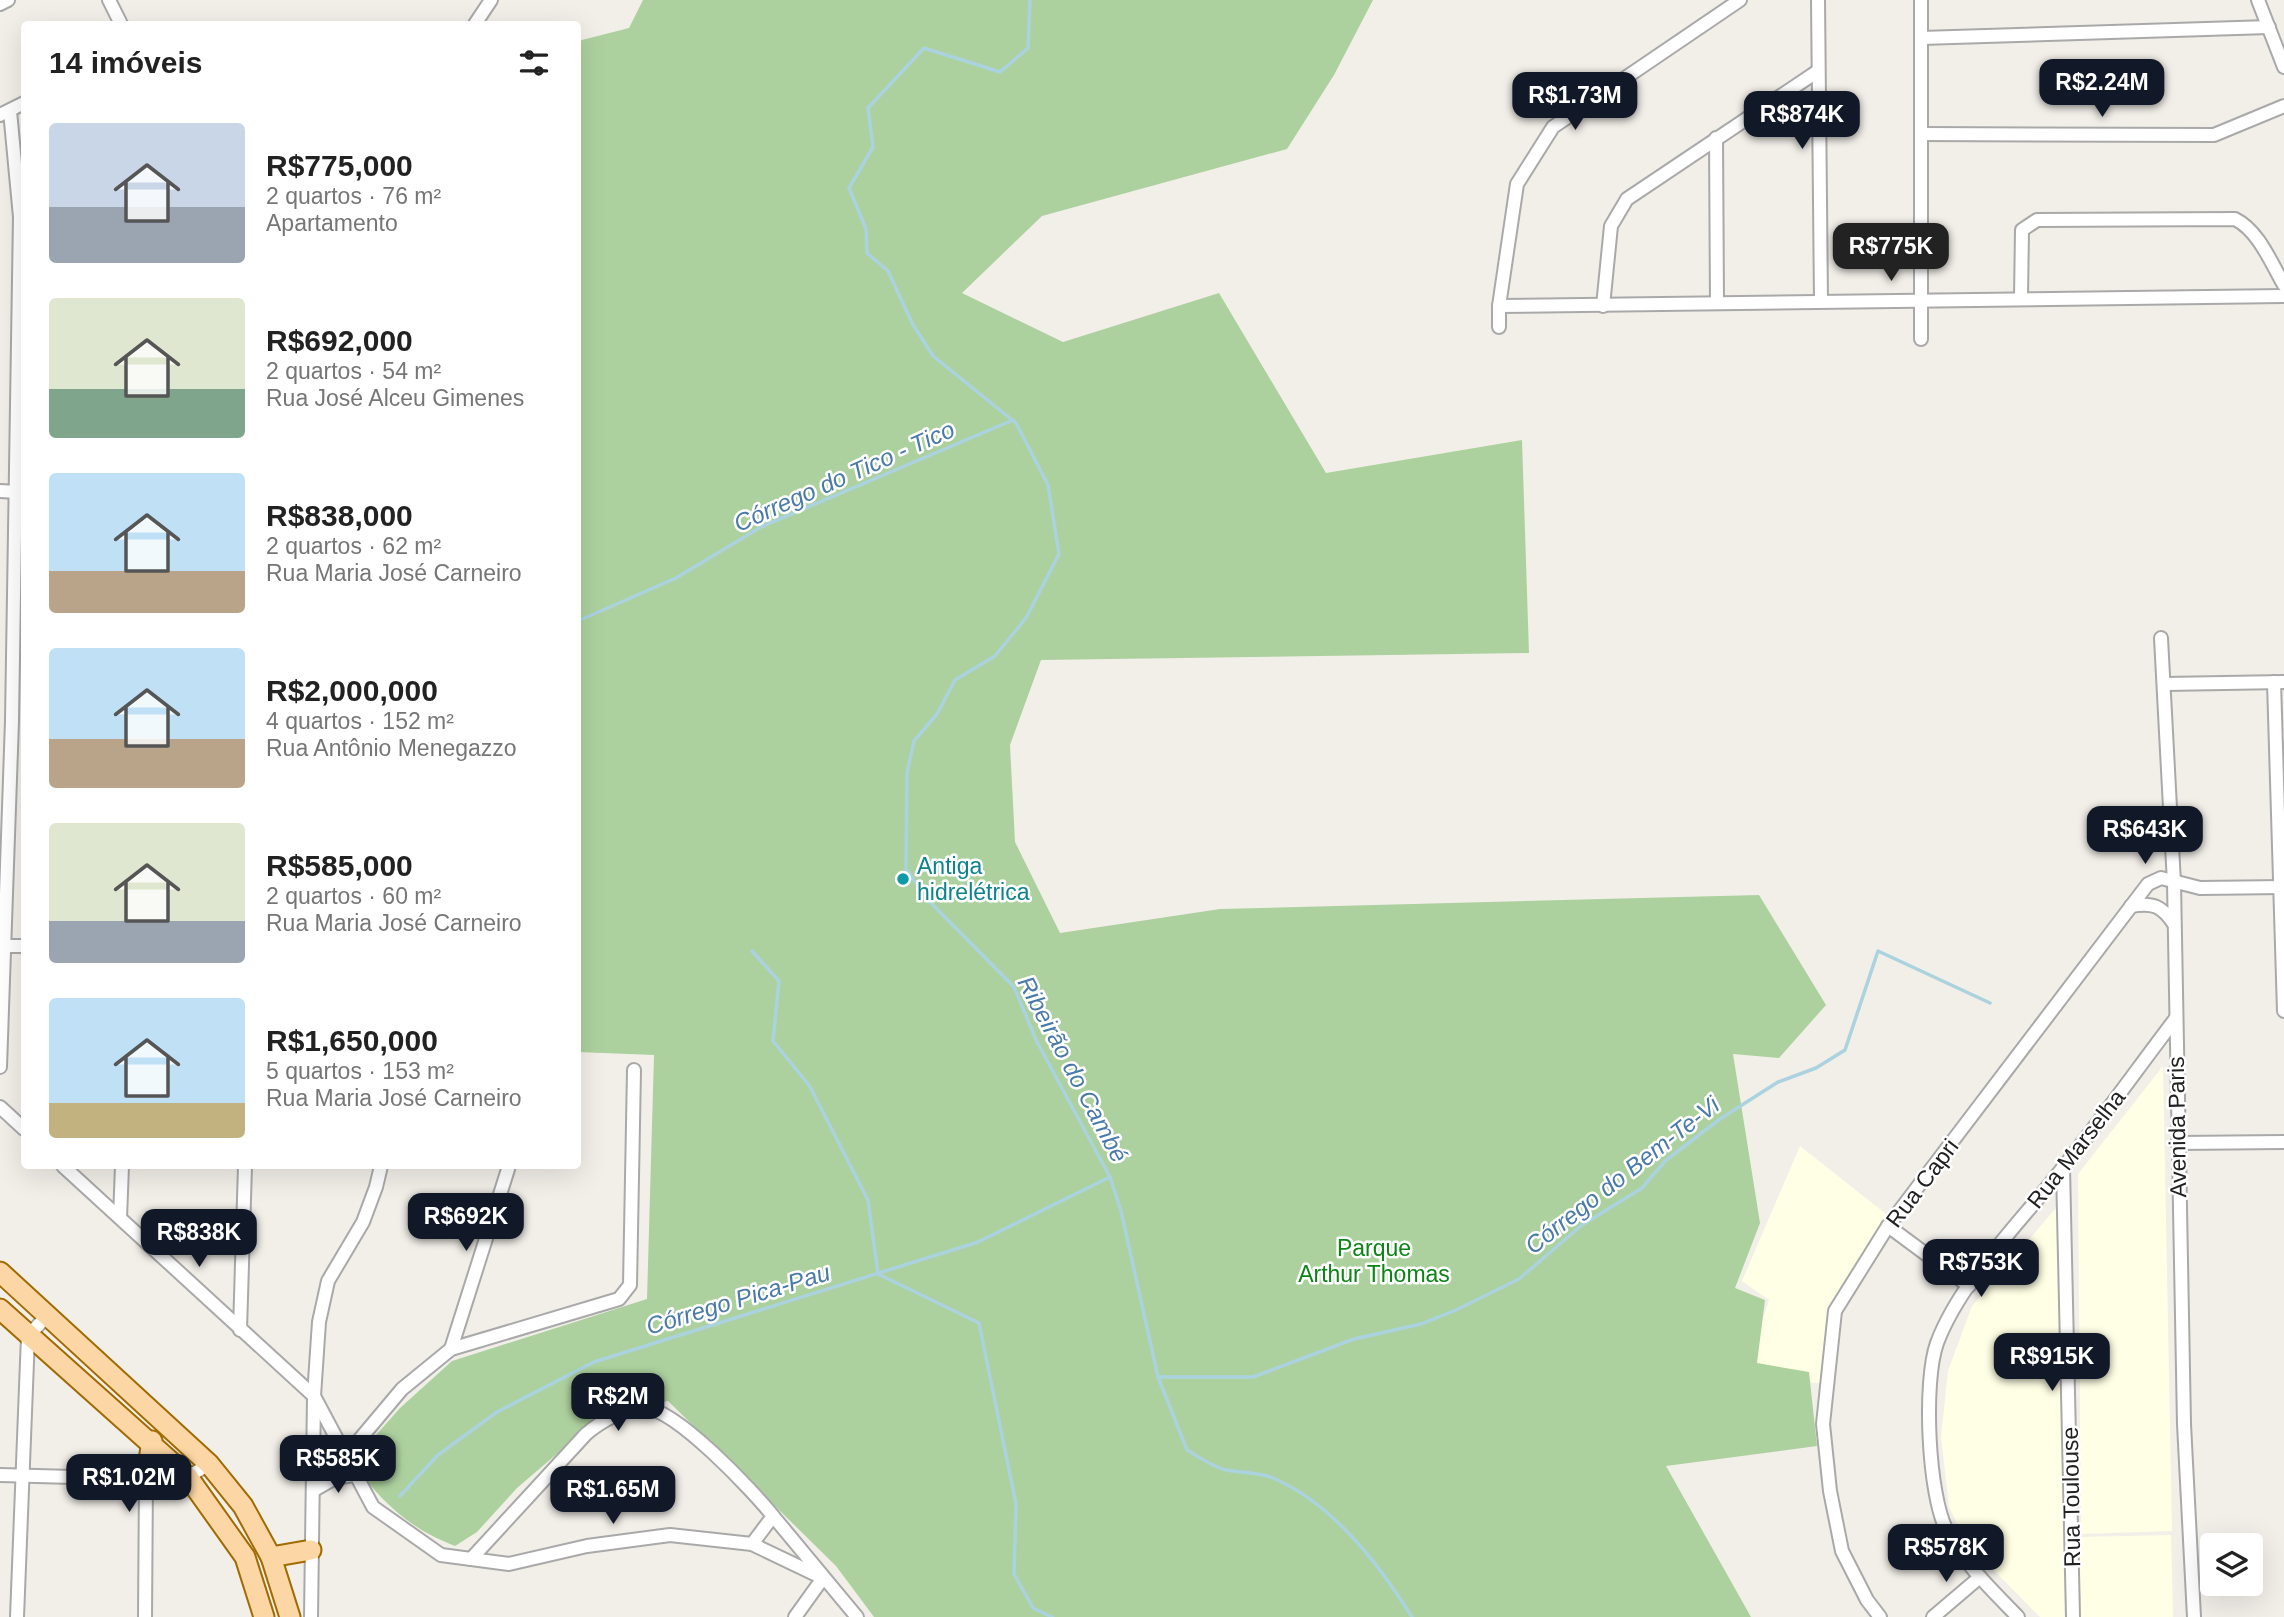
<!DOCTYPE html>
<html lang="pt">
<head>
<meta charset="utf-8">
<style>
	body { margin:0; font-family:Helvetica,sans-serif; background:#f2f2f2; color:#222; height:100vh; display:flex; flex-direction:column; font-size:26px; white-space:nowrap }
	* { box-sizing:border-box; margin:0 }
	p { font-size:23px; color:#767676 }
	.icon { flex:none; width:38px; height:38px; fill:none; stroke:currentColor; stroke-width:2; stroke-linecap:round; stroke-linejoin:round }
	.map { position:relative; flex:1; overflow:hidden }
	.panel { position:absolute; left:21px; top:21px; width:560px; height:1148px; display:flex; flex-direction:column; background:#fff; border-radius:7px; box-shadow:0 7px 28px #0002 }
	.panel>* { flex:none }
	.tools { position:absolute; left:2200px; top:1533px; display:grid; gap:14px }
	.tools a { display:grid; place-items:center; width:63px; height:63px; border-radius:7px; background:#fff; box-shadow:0 7px 28px #0002; font-size:35px }
	.price { position:absolute; translate:-50% -60px; padding:0 16px; border-radius:14px; background:#111827; color:#fff; font-size:23px; line-height:46px; filter:drop-shadow(0 2px 4px #0008) }
	.price::after { content:''; position:absolute; left:50%; top:42px; width:21px; height:16px; margin-left:-10px; background:inherit; clip-path:polygon(0 0,100% 0,50% 100%) }
	.price.active { background:#222; color:#fff }
	ul { padding:0; list-style:none }
	li { display:flex; align-items:center; gap:21px; height:175px; padding:0 28px }
	li span { display:grid; place-items:center; flex:none; width:196px; height:140px; border-radius:7px; color:#555 }
	li>.icon { margin-inline-start:auto }
	span .icon { width:84px; height:84px; fill:#fffc; stroke-width:1 }
	li b { font-size:30px }
	h2 { display:flex; justify-content:space-between; align-items:center; height:84px; padding:0 28px; font-size:30px }
	.map>svg:first-child { display:block }
	.education { fill:#ffffe5 }
	.forest { fill:#add19e }
	.lines { fill:none; stroke-linecap:round; stroke-linejoin:round }
	.stream { stroke:#aad3df; stroke-width:3.5 }
	.minor-casing { stroke:#a9a9a9; stroke-width:16 }
	.primary-casing { stroke:#a06b00; stroke-width:23 }
	.minor { stroke:#fff; stroke-width:12 }
	.primary { stroke:#fcd6a4; stroke-width:19 }
	.culture-dot { fill:#0f9aa8; stroke:#fff; stroke-width:2.5 }
	.labels { text-anchor:middle; dominant-baseline:central; stroke-width:5; stroke-linejoin:round; paint-order:stroke }
	.culture-label { font-size:23px; fill:#0d838f; stroke:#fff; text-anchor:start }
	.street-label { font-size:23px; fill:#222; stroke:#fff }
	.park-label { font-size:23px; fill:#0c8416; stroke:#fff }
	.water-label { font-size:24px; font-style:italic; fill:#4a7aab; stroke:#fff }
</style>
</head>
<body>
<div class="map">
<svg width="2284" height="1617" viewBox="0 0 2284 1617">
	<rect width="100%" height="100%" fill="#f2efe9"/>
	<g class="education">
		<polygon points="2163,1066 2172,1531 2081,1534 2078,1174"/>
		<polygon points="1800,1146 1886,1214 1827,1312 1820,1383 1743,1379 1769,1300 1742,1281"/>
		<polygon points="2056,1208 2068,1617 2040,1617 1964,1540 1949,1506 1941,1437 1948,1371 1972,1306"/>
		<polygon points="2171,1535 2173,1617 2081,1617 2079,1537"/>
	</g>
	<path class="forest" d="M643 0H1373L1334 75 1287 149 1042 216 962 293 1063 342 1219 293 1326 473 1522 440 1529 653 1041 660 1010 745 1015 842 1060 933 1220 909 1759 895 1826 1005 1779 1058 1733 1054 1760 1223 1735 1288 1765 1300 1757 1363 1809 1372 1817 1446 1666 1466 1751 1617H874L836 1566 668 1401 600 1417 517 1488 477 1532 455 1546C408 1528 382 1502 352 1462L400 1408 452 1361 647 1299 654 1055 578 1052V41L629 28Z"/>
	<g class="lines">
		<g class="stream">
			<path d="M1030 0 1028 48 1000 72 924 48 868 108 873 147 849 188 866 229 867 253 888 271 912 323 933 356 1016 423 1048 485 1059 554 1026 618 995 656 955 680 937 714 914 741 907 773 906 869 930 902 1014 987 1037 1042 1110 1177 1121 1211 1158 1377 1187 1450C1199 1457 1213 1467 1226 1470 1241 1473 1259 1472 1273 1478 1333 1504 1378 1563 1412 1617"/>
			<polyline points="578,621 676,578 761,527 1013,420"/>
			<polyline points="752,951 779,981 773,1041 809,1085 868,1200 878,1274 979,1323 1016,1504 1014,1574 1033,1608 1052,1617"/>
			<polyline points="1158,1377 1253,1377 1354,1339 1421,1324 1456,1310 1519,1279 1582,1225 1642,1188 1665,1161 1720,1119 1778,1082 1816,1068 1845,1050 1878,951 1990,1003"/>
			<polyline points="400,1496 438,1455 497,1412 594,1362 978,1242 1110,1177"/>
		</g>
		<defs>
			<g id="minor">
				<polyline points="109,0 121,24"/>
				<polyline points="1818,0 1821,301"/>
				<polyline points="1921,0 1921,339"/>
				<polyline points="2258,0 2284,67"/>
				<polyline points="0,4 8,0"/>
				<polyline points="475,24 491,0"/>
				<polyline points="1921,38 2269,27"/>
				<polyline points="0,115 24,103"/>
				<polyline points="1921,134 2214,135 2284,106"/>
				<polyline points="1716,138 1717,303"/>
				<path d="M2021 297 2022 230 2037 220 2235 219C2259 231 2271 263 2284 285"/>
				<polyline points="1499,306 2284,296"/>
				<polyline points="1603,306 1611,226 1627,199 1818,71"/>
				<polyline points="1499,327 1499,306 1517,184 1553,127 1740,0"/>
				<polyline points="0,491 17,492"/>
				<polyline points="2161,638 2174,883 2184,1424 2194,1617"/>
				<polyline points="2274,682 2284,1011"/>
				<polyline points="2165,684 2284,682"/>
				<path d="M2131 906C2153 902 2162 906 2174 924"/>
				<polyline points="0,946 24,946"/>
				<polyline points="0,1067 12,721 20,217 10,111"/>
				<polyline points="0,1107 24,1129"/>
				<polyline points="2177,1143 2284,1142"/>
				<polyline points="63,1166 314,1396 373,1507 441,1555 509,1564 587,1546 670,1535 752,1544 823,1578"/>
				<polyline points="2063,1168 2073,1617"/>
				<polyline points="120,1218 122,1166"/>
				<polyline points="1888,1226 1969,1286"/>
				<polyline points="240,1330 245,1166"/>
				<polyline points="451,1349 509,1166"/>
				<polyline points="344,1458 402,1389 451,1349 619,1299 630,1285 634,1070"/>
				<polyline points="0,1475 146,1479"/>
				<polyline points="314,1490 335,1478 353,1475"/>
				<polyline points="773,1516 857,1617"/>
				<path d="M471 1559 586 1434C600 1422 625 1407 645 1408 676 1409 753 1491 773 1516L752 1544"/>
				<polyline points="17,1617 28,1336 46,1317"/>
				<polyline points="145,1617 146,1479 188,1477 209,1464"/>
				<polyline points="311,1617 314,1396 319,1322 328,1281 363,1222 376,1187 381,1166"/>
				<polyline points="795,1617 823,1578"/>
				<polyline points="1880,1617 1867,1600 1842,1551 1830,1491 1823,1424 1835,1311 1888,1226 2148,884 2161,878 2200,888 2284,887"/>
				<polyline points="1933,1617 1980,1577"/>
				<path d="M2018 1617C1993 1591 1964 1564 1947 1531 1928 1495 1923 1382 1937 1343 1959 1284 2015 1228 2054 1179 2096 1127 2135 1072 2176 1018"/>
			</g>
			<g id="primary">
				<polyline points="0,1272 209,1464 243,1506 271,1557 290,1617"/>
				<polyline points="0,1309 188,1477 245,1557 264,1617"/>
				<polyline points="146,1479 152,1441"/>
				<polyline points="271,1557 311,1550"/>
			</g>
		</defs>
		<use href="#minor" class="minor-casing"/>
		<use href="#primary" class="primary-casing"/>
		<use href="#minor" class="minor"/>
		<use href="#primary" class="primary"/>
	</g>
	<circle class="culture-dot" cx="903" cy="879" r="7"/>
	<g class="labels">
		<g class="culture-label">
			<text x="917" y="866">Antiga<tspan x="917" dy="26">hidrelétrica</tspan></text>
		</g>
		<g class="street-label">
			<text transform="translate(2177 1127) rotate(-91)">Avenida Paris</text>
			<text transform="translate(2076 1149) rotate(-52)">Rua Marselha</text>
			<text transform="translate(1922 1183) rotate(-53)">Rua Capri</text>
			<text transform="translate(2071 1497) rotate(-91)">Rua Toulouse</text>
		</g>
		<g class="park-label">
			<text x="1374" y="1248">Parque<tspan x="1374" dy="26">Arthur Thomas</tspan></text>
		</g>
		<g class="water-label">
			<text transform="translate(844 476) rotate(-24)">Córrego do Tico - Tico</text>
			<text transform="translate(1073 1069) rotate(62)">Ribeirão do Cambé</text>
			<text transform="translate(1622 1175) rotate(-38)">Córrego do Bem-Te-Vi</text>
			<text transform="translate(738 1299) rotate(-17)">Córrego Pica-Pau</text>
		</g>
	</g>
</svg>
<div class="tools">
<a><svg class="icon" aria-label="layers" viewBox="0 0 24 24"><path d="M12 4l9 5-9 5-9-5zM3 14l9 5 9-5"/></svg></a>
</div>
<b class="price" style="left:2102px;top:119px">R$2.24M</b>
<b class="price" style="left:1575px;top:132px">R$1.73M</b>
<b class="price" style="left:1802px;top:151px">R$874K</b>
<b class="price active" style="left:1891px;top:283px">R$775K</b>
<b class="price" style="left:2145px;top:866px">R$643K</b>
<b class="price" style="left:466px;top:1253px">R$692K</b>
<b class="price" style="left:199px;top:1269px">R$838K</b>
<b class="price" style="left:1981px;top:1299px">R$753K</b>
<b class="price" style="left:2052px;top:1393px">R$915K</b>
<b class="price" style="left:618px;top:1433px">R$2M</b>
<b class="price" style="left:338px;top:1495px">R$585K</b>
<b class="price" style="left:129px;top:1514px">R$1.02M</b>
<b class="price" style="left:613px;top:1526px">R$1.65M</b>
<b class="price" style="left:1946px;top:1584px">R$578K</b>
<section class="panel">
<h2>14 imóveis<svg class="icon" aria-label="filters" viewBox="0 0 24 24"><path d="M4 7h16M4 17h16"/><circle cx="9" cy="7" r="2"/><circle cx="15" cy="17" r="2"/></svg></h2>
<ul>
<li><span style="background:linear-gradient(#c9d6e8 60%,#9aa5b1 0)"><svg class="icon" aria-label="home" viewBox="0 0 24 24"><path d="M3 11l9-7 9 7M6 9v11h12V9"/></svg></span><div><b>R$775,000</b><p>2 quartos · 76 m²</p><p>Apartamento</p></div></li>
<li><span style="background:linear-gradient(#dfe7d0 65%,#7fa58c 0)"><svg class="icon" aria-label="home" viewBox="0 0 24 24"><path d="M3 11l9-7 9 7M6 9v11h12V9"/></svg></span><div><b>R$692,000</b><p>2 quartos · 54 m²</p><p>Rua José Alceu Gimenes</p></div></li>
<li><span style="background:linear-gradient(#bfe0f5 70%,#b9a48a 0)"><svg class="icon" aria-label="home" viewBox="0 0 24 24"><path d="M3 11l9-7 9 7M6 9v11h12V9"/></svg></span><div><b>R$838,000</b><p>2 quartos · 62 m²</p><p>Rua Maria José Carneiro</p></div></li>
<li><span style="background:linear-gradient(#bfe0f5 65%,#b9a48a 0)"><svg class="icon" aria-label="home" viewBox="0 0 24 24"><path d="M3 11l9-7 9 7M6 9v11h12V9"/></svg></span><div><b>R$2,000,000</b><p>4 quartos · 152 m²</p><p>Rua Antônio Menegazzo</p></div></li>
<li><span style="background:linear-gradient(#dfe7d0 70%,#9aa5b1 0)"><svg class="icon" aria-label="home" viewBox="0 0 24 24"><path d="M3 11l9-7 9 7M6 9v11h12V9"/></svg></span><div><b>R$585,000</b><p>2 quartos · 60 m²</p><p>Rua Maria José Carneiro</p></div></li>
<li><span style="background:linear-gradient(#bfe0f5 75%,#c2b280 0)"><svg class="icon" aria-label="home" viewBox="0 0 24 24"><path d="M3 11l9-7 9 7M6 9v11h12V9"/></svg></span><div><b>R$1,650,000</b><p>5 quartos · 153 m²</p><p>Rua Maria José Carneiro</p></div></li>
</ul>
</section>
</div>
</body>
</html>
